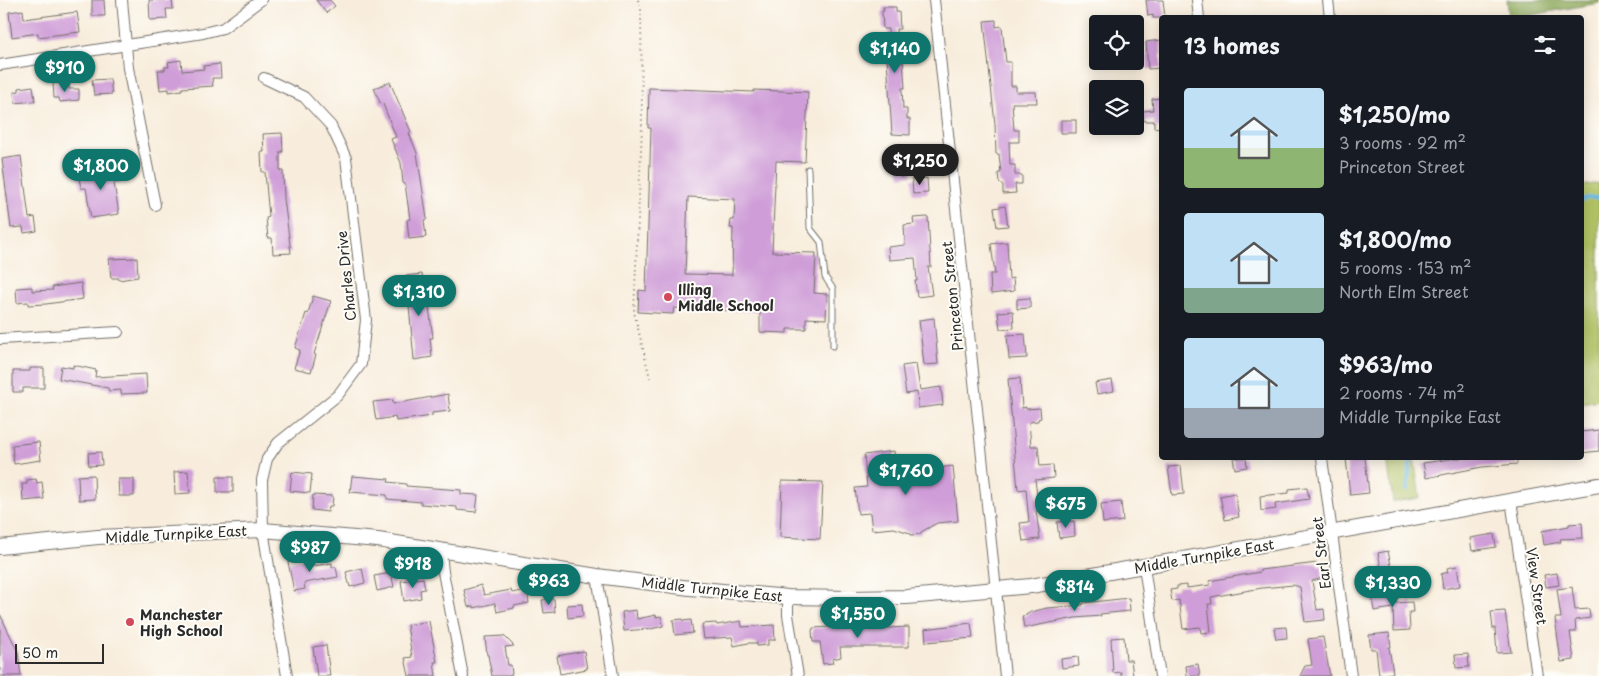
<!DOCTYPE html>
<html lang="en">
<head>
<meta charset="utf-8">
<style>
	body { margin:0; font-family:"Playpen Sans",sans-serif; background:#242831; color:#f1f3f6; height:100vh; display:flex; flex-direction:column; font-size:19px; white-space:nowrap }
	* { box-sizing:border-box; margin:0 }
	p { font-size:16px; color:#9ea1a6 }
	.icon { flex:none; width:28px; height:28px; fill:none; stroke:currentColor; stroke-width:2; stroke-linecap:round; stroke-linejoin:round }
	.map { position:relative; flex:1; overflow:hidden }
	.side { position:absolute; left:1159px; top:15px; width:425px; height:445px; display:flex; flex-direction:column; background:#171b24; border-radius:5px; box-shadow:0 2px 12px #0003 }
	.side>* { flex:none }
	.controls { position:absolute; left:1089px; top:15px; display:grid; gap:10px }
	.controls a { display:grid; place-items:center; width:55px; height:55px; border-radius:5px; background:#171b24; box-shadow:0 2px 12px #0003; font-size:25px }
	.scale { position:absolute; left:15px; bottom:12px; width:89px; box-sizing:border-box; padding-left:5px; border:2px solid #2b2b2b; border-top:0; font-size:14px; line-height:18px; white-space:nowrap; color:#2b2b2b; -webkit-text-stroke:4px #fdfcf7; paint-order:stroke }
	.price { position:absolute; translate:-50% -42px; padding:0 11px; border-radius:18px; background:#0f766e; color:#fff; font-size:16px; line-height:32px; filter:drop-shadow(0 1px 2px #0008) }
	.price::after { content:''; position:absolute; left:50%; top:30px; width:15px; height:11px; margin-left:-8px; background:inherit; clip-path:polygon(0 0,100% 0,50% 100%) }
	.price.selected { background:#222; color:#fff }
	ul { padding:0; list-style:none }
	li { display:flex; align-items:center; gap:15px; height:125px; padding:0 25px }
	li span { display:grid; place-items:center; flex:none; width:140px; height:100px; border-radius:5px; color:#555 }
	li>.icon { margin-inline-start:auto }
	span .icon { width:60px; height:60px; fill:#fffc; stroke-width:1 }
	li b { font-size:21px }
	h2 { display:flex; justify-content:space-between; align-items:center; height:60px; padding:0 25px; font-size:21px }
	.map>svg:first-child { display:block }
	.green { fill:#b1c265; stroke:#6e7648 }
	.forest { fill:#8ca85a; stroke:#5c6a42 }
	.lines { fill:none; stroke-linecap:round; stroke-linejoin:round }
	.stream { stroke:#68b8e2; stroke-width:4 }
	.building { fill:#cf9dd8; fill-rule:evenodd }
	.lane-casing { stroke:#736f69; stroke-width:7 }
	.street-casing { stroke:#736f69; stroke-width:12 }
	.secondary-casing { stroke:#736f69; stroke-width:16 }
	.path { stroke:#736f69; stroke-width:2; stroke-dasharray:1 4; stroke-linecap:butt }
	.lane { stroke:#fff; stroke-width:5 }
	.street { stroke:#fff; stroke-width:10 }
	.secondary { stroke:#fff; stroke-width:14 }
	.poi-dot { fill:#d1495b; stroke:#fdfcf7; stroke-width:2 }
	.labels { text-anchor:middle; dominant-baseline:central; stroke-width:4; stroke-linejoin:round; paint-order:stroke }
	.street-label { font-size:14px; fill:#2b2b2b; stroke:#fdfcf7 }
	.poi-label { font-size:14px; font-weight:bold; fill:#2b2b2b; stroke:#fdfcf7; text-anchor:start }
</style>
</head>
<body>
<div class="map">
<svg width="1599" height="676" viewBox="0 0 1599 676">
	<rect width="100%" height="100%" fill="#fdfcf7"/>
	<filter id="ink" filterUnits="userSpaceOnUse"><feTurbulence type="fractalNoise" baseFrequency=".02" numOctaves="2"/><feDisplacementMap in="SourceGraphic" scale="10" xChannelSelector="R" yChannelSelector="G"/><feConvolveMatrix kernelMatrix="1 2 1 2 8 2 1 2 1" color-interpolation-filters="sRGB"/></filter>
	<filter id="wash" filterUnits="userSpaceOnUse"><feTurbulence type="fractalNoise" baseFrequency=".0096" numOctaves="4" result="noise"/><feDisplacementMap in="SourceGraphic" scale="20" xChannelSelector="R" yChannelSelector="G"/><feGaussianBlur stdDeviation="1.12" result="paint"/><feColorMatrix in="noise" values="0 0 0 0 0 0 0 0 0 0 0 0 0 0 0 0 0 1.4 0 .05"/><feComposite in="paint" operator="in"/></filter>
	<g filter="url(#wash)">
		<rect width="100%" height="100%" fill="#f8eddc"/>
		<g class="green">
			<polygon points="1599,183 1599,400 1581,403 1581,186"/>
			<polygon points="1387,458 1414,458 1420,498 1393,502"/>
		</g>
		<polygon class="forest" points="1507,0 1599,0 1599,3 1521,17 1509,18"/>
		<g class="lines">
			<g class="stream">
				<polyline points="1581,201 1587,198 1599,198"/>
				<polyline points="1407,490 1411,458"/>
			</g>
		</g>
		<g id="blocks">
			<g class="building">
				<polygon points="92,0 104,0 105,16 92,16"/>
				<polygon points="149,0 172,0 173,9 166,9 167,19 150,20"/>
				<polygon points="316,0 330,0 335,6 326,13"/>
				<polygon points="1146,0 1163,0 1165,18 1153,18 1153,15 1148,16"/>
				<polygon points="883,7 896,7 896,12 899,12 900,29 896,29 898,57 901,57 901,60 903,60 905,88 902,88 903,109 907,109 907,119 910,119 910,135 892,134 887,59 884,59 883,47 889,46 888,29 883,29 882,11 884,11"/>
				<polygon points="23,10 24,19 77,12 80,32 38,37 38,33 12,37 9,12"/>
				<polygon points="996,20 996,27 1002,26 1006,62 1011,62 1011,86 1016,86 1016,92 1036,92 1037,103 1012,103 1014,130 1019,130 1019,142 1009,142 1010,165 1015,165 1015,175 1022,175 1022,184 1015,184 1016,193 1003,194 1003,185 999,182 998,173 1001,173 999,154 996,154 995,124 984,21"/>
				<polygon points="1161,40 1161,68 1148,69 1146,42"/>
				<polygon points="181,60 182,71 204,69 203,66 220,64 221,78 212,78 213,86 182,88 182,90 169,92 169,89 160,90 158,70 165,70 165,67 169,67 168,62"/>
				<polygon points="110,79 112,94 94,95 92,80"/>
				<polygon points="390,82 411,132 409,133 417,153 427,219 424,220 426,237 409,239 407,220 410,219 405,184 403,183 401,163 391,139 396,137 383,104 381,105 374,88"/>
				<polygon points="53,83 69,83 69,89 79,89 79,100 60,102 59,98 54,98"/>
				<polygon points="33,86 35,101 15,103 14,92 19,91 19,88"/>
				<path d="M649 88 754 92V90L808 92 805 162 776 161 772 252 816 253 814 293 827 294 826 319 806 318V329H787V333L760 332V312L674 308 673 314 638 312 639 290 646 291 651 128H648ZM688 197 735 199 734 220H731L730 228H733L732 275 685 274Z"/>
				<polygon points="1161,98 1161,127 1154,128 1154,121 1144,121 1143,111 1153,110 1152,99"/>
				<rect x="1061" y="120" width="15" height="13"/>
				<polygon points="282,133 283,152 280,152 280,171 283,171 284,199 291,253 273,254 272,238 268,238 266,218 269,217 265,172 262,172 261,152 264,152 263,134"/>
				<polygon points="21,156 29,218 35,217 37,231 24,233 23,227 11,228 2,159"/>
				<polygon points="910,164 912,175 900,177 898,165"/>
				<polygon points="119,167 121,182 114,183 119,214 91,218 86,188 81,188 78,173"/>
				<polygon points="927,178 928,193 913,194 912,179"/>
				<polygon points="1005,206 1008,226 997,227 994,208"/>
				<polygon points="928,217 931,267 928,267 932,295 917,297 915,281 917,281 915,258 889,260 888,247 905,245 904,225 914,224 913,218"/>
				<polygon points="1007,242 1009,279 1013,278 1014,291 991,294 990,274 995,274 991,244"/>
				<polygon points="137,258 138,277 119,280 118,278 111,278 109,259"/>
				<polygon points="422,274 424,292 427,292 433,338 430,338 432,357 414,360 408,295 406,295 404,276"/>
				<polygon points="81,283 83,299 46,304 28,305 28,302 17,303 16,288 32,287 32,291 53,290 52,287"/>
				<polygon points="313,296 331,301 314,354 316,355 311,372 294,368 300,350 295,348 306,313 308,314"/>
				<polygon points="1030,298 1030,308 1017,309 1017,299"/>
				<polygon points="1013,311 1014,328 1000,329 998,312"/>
				<polygon points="934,318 938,364 924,365 919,320"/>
				<polygon points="1025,334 1027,358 1009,359 1007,335"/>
				<polygon points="916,364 920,390 941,387 943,405 918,408 917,392 906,394 902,366"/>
				<polygon points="73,365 96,370 95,377 146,374 147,393 121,394 121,390 109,391 108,388 59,379 61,366 73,368"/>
				<polygon points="30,368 44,368 44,388 23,388 23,392 13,392 13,371 30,371"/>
				<polygon points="1020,378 1022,408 1026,407 1026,409 1040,408 1041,418 1038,419 1038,421 1029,422 1031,446 1038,446 1040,466 1053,465 1054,478 1035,480 1039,510 1036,511 1040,539 1023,541 1020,523 1029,522 1026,489 1018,490 1008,379"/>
				<polygon points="1112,380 1114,391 1097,394 1095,383"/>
				<polygon points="448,394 450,411 432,413 432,416 396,421 395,417 376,420 373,402 393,400 393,404"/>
				<polygon points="1599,430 1599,451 1581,453 1581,432"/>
				<polygon points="39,442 41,460 14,464 12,445"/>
				<polygon points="894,451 897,481 923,478 922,470 953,466 958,521 937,523 921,532 921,534 911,535 910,533 894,528 872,530 870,513 858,514 855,488 867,487 864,455"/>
				<polygon points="101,452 102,465 89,466 88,453"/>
				<polygon points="1233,458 1246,458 1247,467 1235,469"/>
				<polygon points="1346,458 1365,458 1369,493 1350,495"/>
				<polygon points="1457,458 1517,458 1517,464 1482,467 1426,478 1423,463"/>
				<polygon points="1181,466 1184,494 1172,495 1168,467"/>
				<polygon points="188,471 190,493 175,494 174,472"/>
				<polygon points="292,472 312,474 310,493 290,491"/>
				<polygon points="94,475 95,499 79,500 78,476"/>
				<polygon points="352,476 389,479 388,482 406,484 406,486 461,490 461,494 478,495 476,512 457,510 457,507 421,504 421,502 387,499 387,495 350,492"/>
				<rect x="217" y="477" width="16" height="15"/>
				<polygon points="36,479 37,483 42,482 44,499 23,501 22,484 27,484 27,480"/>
				<polygon points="118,479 134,479 134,496 119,496"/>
				<polygon points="782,481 823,482 820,539 780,537"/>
				<polygon points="1307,487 1309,499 1275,504 1276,509 1261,511 1260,496 1289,493 1289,489"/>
				<polygon points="1075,490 1076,502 1064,503 1063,492"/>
				<polygon points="1235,493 1239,517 1225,520 1220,496"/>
				<polygon points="313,495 333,496 332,506 329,506 328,512 312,510"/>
				<polygon points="1121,502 1123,521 1103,523 1101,504"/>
				<polygon points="1074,521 1075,536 1059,538 1057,522"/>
				<polygon points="1582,523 1583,538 1560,539 1561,542 1544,545 1542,531 1569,526 1569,524"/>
				<polygon points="1494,534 1496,547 1472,551 1470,538"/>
				<polygon points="1388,551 1392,570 1382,572 1378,553"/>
				<polygon points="305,558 307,567 332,563 332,567 336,567 338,577 304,583 305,589 294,591 288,562"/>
				<polygon points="1317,563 1318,566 1322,566 1323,578 1312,581 1317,610 1324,609 1325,620 1305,622 1300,587 1293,585 1262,588 1211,597 1212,604 1208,604 1211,632 1201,633 1200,627 1183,629 1179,600 1172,601 1170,590 1177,589 1177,586 1187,585 1187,588 1210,585 1209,581 1260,572 1260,570"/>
				<polygon points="1457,566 1460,586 1443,589 1441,574 1448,572 1447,568"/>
				<polygon points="362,568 365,583 350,587 346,572"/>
				<polygon points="391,573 394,587 377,591 374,576"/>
				<polygon points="1557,573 1559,585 1546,587 1544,575"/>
				<polygon points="423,578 425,589 420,590 421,598 404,601 401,581"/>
				<polygon points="481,585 484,595 511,590 512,593 527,590 529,603 514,606 514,608 497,612 495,603 474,608 474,606 468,607 464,590"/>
				<polygon points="1572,587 1575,610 1589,609 1590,618 1575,620 1576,632 1570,632 1574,660 1561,662 1555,618 1561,618 1557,589"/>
				<polygon points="1392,588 1394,603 1412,602 1413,612 1409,612 1410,630 1394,631 1393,608 1374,611 1371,591"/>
				<polygon points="1129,598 1130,611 1100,614 1101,616 1075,618 1024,628 1022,616 1027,615 1027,613 1047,608 1083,605 1083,603"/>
				<polygon points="554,599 555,612 544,613 542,600"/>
				<polygon points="582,604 583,616 568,618 567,605"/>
				<polygon points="636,610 637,619 656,615 656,617 661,616 663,626 647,630 647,629 624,631 622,612"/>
				<polygon points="1505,611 1511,652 1497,653 1495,628 1493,629 1491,612"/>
				<polygon points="0,614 18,652 21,676 0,676"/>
				<polygon points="683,619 683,621 691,620 693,633 675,635 673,620"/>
				<polygon points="429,621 437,662 434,662 436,676 409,676 405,658 412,657 407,625"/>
				<polygon points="741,621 742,627 774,625 775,640 768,640 768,645 757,646 757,643 748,643 734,646 732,637 704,639 702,624 716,623 717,625"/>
				<polygon points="971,623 973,638 926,642 925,629"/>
				<polygon points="830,627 864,629 909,627 909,647 840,647 841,657 832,659 833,663 823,664 820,642 813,642 812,631 813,628"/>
				<polygon points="1286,627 1287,638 1276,639 1274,628"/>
				<polygon points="1389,633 1391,647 1389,647 1393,673 1379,675 1376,649 1371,649 1369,635"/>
				<polygon points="504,636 514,646 505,647 508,665 511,665 512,674 509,676 492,676 488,655 487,655 485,637"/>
				<polygon points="1124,637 1126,660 1131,660 1133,676 1121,676 1121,672 1113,673 1111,638"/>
				<polygon points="1323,637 1330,676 1300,676 1305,666 1312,665 1308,639"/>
				<polygon points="326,645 330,676 317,676 313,647"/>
				<polygon points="584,651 587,669 560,674 557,656"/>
				<polygon points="1468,654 1469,667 1456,668 1455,655"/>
				<polygon points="1078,657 1079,666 1062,668 1061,659"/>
				<polygon points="1198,664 1200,676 1187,676 1186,666"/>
			</g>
		</g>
	</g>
	<g filter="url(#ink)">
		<use href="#blocks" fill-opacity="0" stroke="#736f69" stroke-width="1"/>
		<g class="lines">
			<defs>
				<polyline id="lane" points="808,169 810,228 821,242 825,277 833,289 833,346"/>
				<g id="street">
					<polyline points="122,0 128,68 155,205"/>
					<polyline points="934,0 1005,676"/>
					<polyline points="1197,0 1199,18"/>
					<polyline points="1328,0 1330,18"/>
					<polyline points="0,65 203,33 223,28 261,0"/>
					<polyline points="264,78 304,97 331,126 346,158 366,320 361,364 338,395 278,443 267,459 262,480 263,530 287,676"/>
					<polyline points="0,339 118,332"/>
					<polyline points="1322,458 1351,676"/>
					<polyline points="1511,500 1537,676"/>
					<polyline points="441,551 443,572 463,676"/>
					<polyline points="1144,566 1160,676"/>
					<polyline points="597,576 613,676"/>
					<polyline points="788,597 788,615 798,676"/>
				</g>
				<polyline id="secondary" points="0,547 98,537 263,530 378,540 597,576 690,588 788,597 850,598 907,597 1031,586 1599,485"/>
			</defs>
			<use href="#lane" class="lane-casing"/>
			<use href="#street" class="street-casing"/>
			<use href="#secondary" class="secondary-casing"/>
			<polyline class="path" points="638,0 641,9 642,127 634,312 650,378"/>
			<use href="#lane" class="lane"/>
			<use href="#street" class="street"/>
			<use href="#secondary" class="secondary"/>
		</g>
	</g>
	<g class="poi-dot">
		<circle cx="668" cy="297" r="5"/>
		<circle cx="130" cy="622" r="5"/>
	</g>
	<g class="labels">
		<g class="street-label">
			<text transform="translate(346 276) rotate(-96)">Charles Drive</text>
			<text transform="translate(952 296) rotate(-96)">Princeton Street</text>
			<text transform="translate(176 534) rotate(-3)">Middle Turnpike East</text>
			<text transform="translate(1321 553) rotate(-97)">Earl Street</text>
			<text transform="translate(1204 556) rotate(-10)">Middle Turnpike East</text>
			<text transform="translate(1537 586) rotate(82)">View Street</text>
			<text transform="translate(712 589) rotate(6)">Middle Turnpike East</text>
		</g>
		<g class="poi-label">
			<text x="678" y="289">Illing<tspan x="678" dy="16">Middle School</tspan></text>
			<text x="140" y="614">Manchester<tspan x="140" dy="16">High School</tspan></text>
		</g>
	</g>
</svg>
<div class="controls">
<a><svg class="icon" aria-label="locate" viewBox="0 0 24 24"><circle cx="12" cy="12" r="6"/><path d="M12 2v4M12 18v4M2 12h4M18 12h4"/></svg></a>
<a><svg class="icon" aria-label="layers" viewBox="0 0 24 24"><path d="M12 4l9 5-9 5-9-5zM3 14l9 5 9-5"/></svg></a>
</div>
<div class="scale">50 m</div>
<b class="price" style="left:895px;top:74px">$1,140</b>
<b class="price" style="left:65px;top:93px">$910</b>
<b class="price selected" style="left:920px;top:186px">$1,250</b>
<b class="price" style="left:101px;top:191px">$1,800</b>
<b class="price" style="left:419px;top:317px">$1,310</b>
<b class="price" style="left:906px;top:496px">$1,760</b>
<b class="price" style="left:1066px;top:529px">$675</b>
<b class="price" style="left:310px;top:573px">$987</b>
<b class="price" style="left:413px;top:589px">$918</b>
<b class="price" style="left:549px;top:606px">$963</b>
<b class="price" style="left:1393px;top:608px">$1,330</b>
<b class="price" style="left:1075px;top:612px">$814</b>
<b class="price" style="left:858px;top:639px">$1,550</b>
<section class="side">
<h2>13 homes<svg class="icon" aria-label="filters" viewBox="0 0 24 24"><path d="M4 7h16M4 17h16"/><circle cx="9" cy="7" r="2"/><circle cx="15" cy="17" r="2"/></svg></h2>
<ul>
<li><span style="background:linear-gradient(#bfe0f5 60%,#8fb573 0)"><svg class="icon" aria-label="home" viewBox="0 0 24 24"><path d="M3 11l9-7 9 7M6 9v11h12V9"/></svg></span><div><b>$1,250/mo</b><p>3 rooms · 92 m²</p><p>Princeton Street</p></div></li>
<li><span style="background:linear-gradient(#bfe0f5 75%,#7fa58c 0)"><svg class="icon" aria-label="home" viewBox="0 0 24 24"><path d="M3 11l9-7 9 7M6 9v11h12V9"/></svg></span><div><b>$1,800/mo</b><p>5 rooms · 153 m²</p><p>North Elm Street</p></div></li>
<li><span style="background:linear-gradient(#bfe0f5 70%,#9aa5b1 0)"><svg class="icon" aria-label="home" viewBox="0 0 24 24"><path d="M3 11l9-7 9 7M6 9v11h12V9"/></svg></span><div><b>$963/mo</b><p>2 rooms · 74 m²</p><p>Middle Turnpike East</p></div></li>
</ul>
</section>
</div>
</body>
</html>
